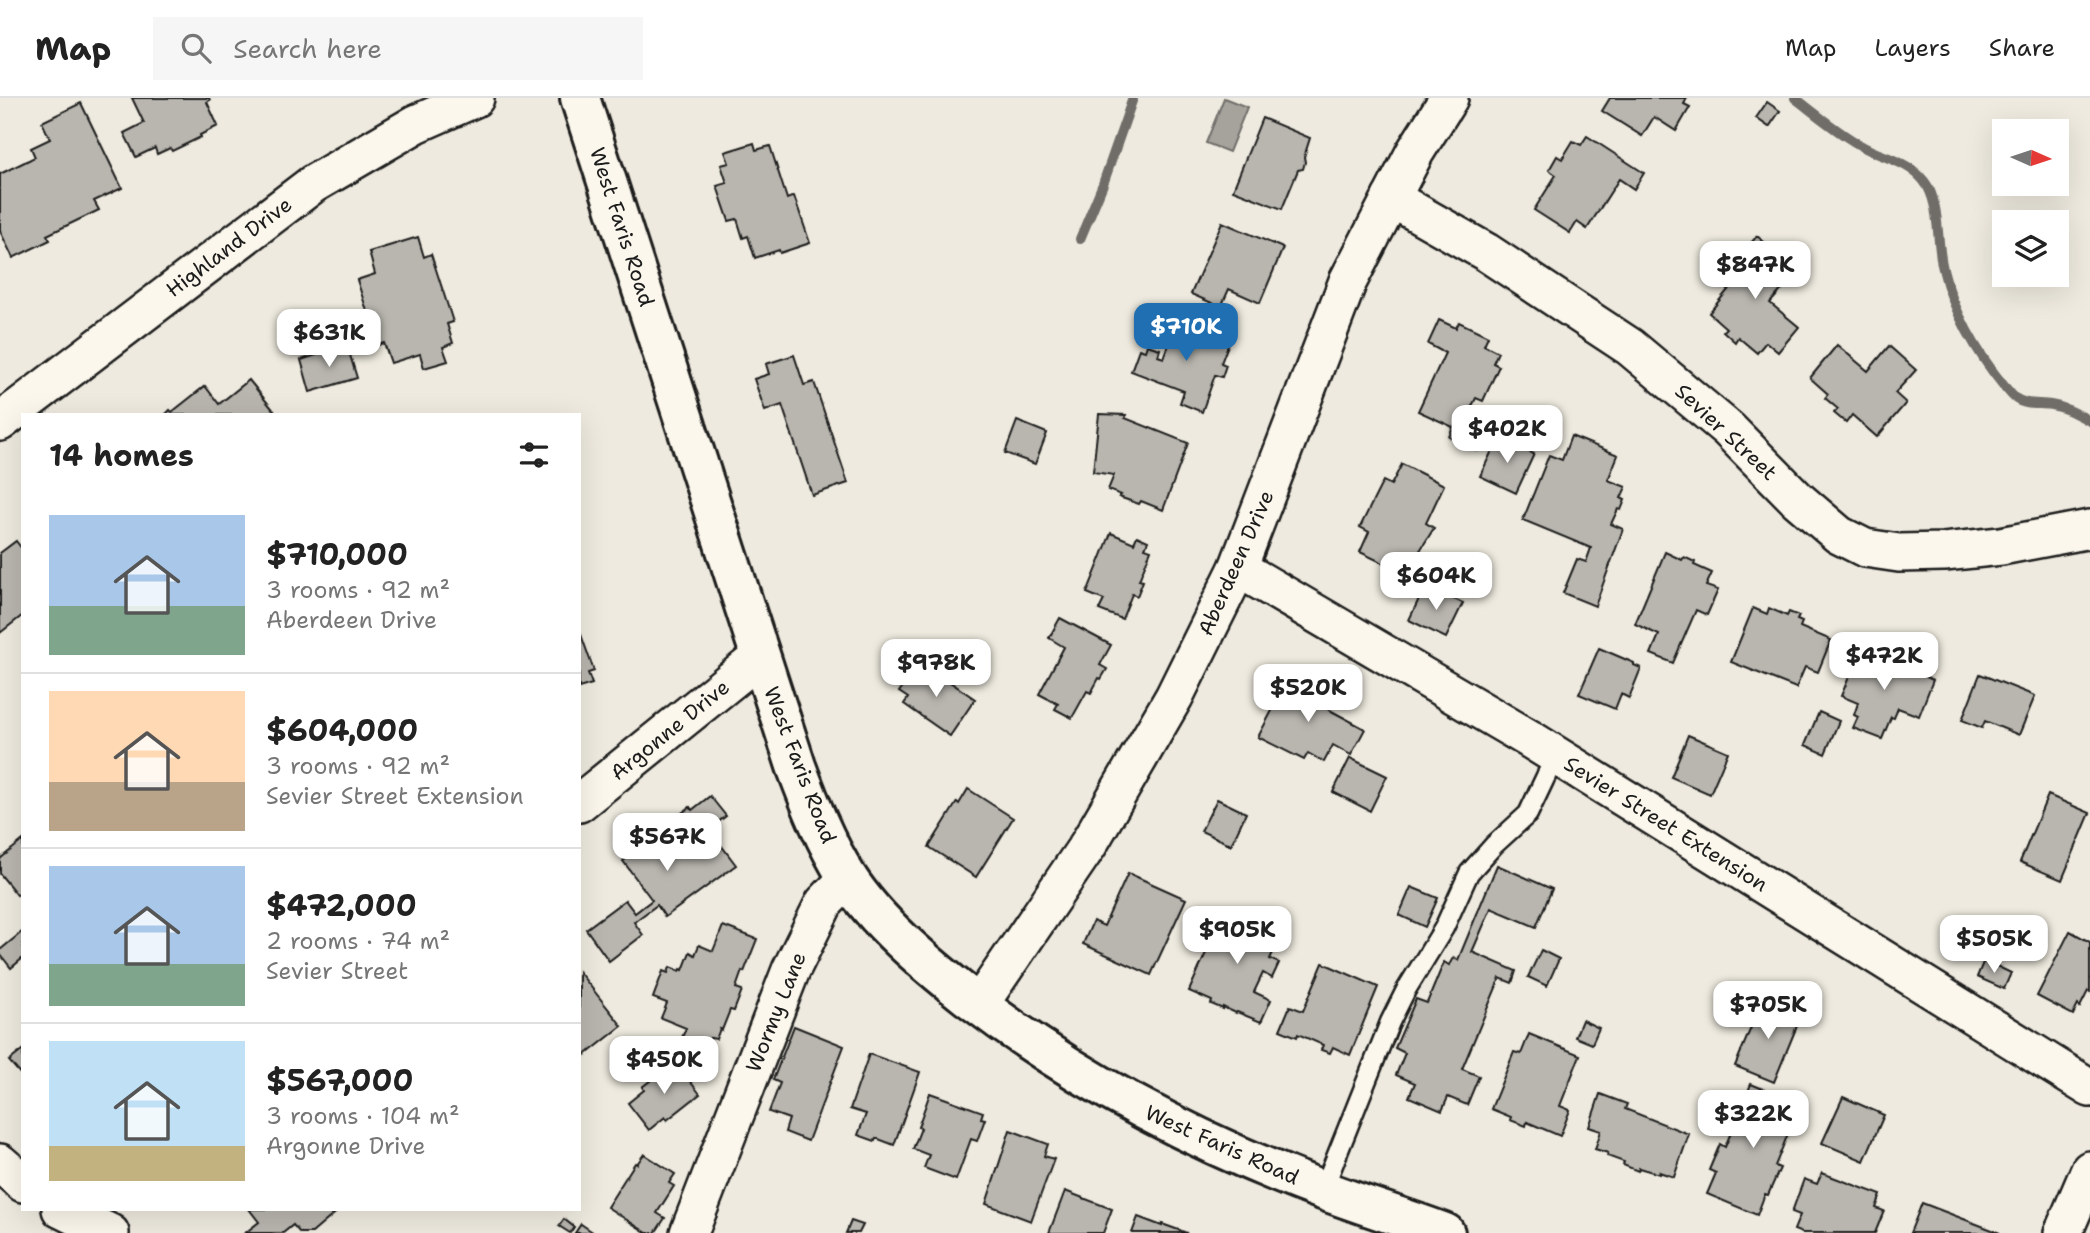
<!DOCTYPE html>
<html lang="en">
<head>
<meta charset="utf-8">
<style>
	body { margin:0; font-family:"Shantell Sans",sans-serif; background:#f6f6f6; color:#222; height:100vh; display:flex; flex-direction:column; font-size:26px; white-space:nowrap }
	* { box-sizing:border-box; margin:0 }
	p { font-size:23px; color:#767676 }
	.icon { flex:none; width:38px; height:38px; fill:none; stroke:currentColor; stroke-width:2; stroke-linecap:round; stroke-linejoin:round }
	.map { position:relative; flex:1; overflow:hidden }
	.side { position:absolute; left:21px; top:315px; width:560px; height:798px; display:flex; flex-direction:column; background:#fff; border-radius:0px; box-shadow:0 7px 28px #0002 }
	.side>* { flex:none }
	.needle { width:46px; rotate:93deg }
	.controls { position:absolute; left:1992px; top:21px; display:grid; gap:14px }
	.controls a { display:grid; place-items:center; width:77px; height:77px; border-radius:0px; background:#fff; box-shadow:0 7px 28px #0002; font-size:35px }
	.price { position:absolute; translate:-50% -60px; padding:0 16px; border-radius:14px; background:#fff; color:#222; font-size:23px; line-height:46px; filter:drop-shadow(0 2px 4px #0008) }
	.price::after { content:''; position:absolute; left:50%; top:42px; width:21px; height:16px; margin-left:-10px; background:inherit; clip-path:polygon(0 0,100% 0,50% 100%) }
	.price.on { background:#1f6fb2; color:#fff }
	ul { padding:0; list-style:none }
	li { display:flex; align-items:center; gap:21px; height:175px; padding:0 28px }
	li+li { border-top:2px solid #e0e0e0 }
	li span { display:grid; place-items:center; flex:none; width:196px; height:140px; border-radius:0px; color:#555 }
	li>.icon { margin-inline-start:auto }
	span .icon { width:84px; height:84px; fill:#fffc; stroke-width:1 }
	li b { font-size:30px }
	h2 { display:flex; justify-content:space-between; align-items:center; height:84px; padding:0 28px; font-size:30px }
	header { display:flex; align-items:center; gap:42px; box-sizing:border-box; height:98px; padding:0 35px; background:#fff; border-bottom:2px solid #e0e0e0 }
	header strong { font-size:33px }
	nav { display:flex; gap:38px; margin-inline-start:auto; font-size:24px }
	.search { width:490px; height:63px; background:#f6f6f6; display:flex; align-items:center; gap:18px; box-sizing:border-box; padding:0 24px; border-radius:0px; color:#767676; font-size:26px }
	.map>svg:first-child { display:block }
	.water { fill:#a6a39d; stroke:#6f6d69; stroke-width:2 }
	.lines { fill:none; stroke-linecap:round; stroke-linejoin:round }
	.stream { stroke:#6f6d69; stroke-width:10 }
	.building { fill:#b9b6af; stroke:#1c1c1c; stroke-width:2 }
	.service-casing { stroke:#1c1c1c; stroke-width:23 }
	.minor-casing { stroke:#1c1c1c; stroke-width:42 }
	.secondary-casing { stroke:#1c1c1c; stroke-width:44 }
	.service { stroke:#fbf7ec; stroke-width:18 }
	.minor { stroke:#fbf7ec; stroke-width:37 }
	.secondary { stroke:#fbf7ec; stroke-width:38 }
	.labels { text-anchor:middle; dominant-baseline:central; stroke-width:5; stroke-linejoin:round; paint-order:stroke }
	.street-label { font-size:21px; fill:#1c1c1c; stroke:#fbf7ec }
</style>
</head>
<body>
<header>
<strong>Map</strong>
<div class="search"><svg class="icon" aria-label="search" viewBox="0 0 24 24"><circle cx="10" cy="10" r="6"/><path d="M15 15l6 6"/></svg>Search here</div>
<nav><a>Map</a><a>Layers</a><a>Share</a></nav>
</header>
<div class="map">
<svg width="2090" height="1135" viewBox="0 0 2090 1135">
	<rect width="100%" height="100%" fill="#eeeadf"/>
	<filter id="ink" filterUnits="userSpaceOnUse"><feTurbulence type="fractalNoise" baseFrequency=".0143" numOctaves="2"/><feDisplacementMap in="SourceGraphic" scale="14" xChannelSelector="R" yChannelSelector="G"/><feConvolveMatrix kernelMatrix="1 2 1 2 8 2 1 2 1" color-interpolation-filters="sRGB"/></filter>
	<g filter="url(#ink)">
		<polygon class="water" points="1224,0 1247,9 1229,54 1206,45"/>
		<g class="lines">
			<g class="stream">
				<path d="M1795 0C1816 16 1837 34 1860 47 1881 60 1908 62 1924 83 1941 104 1936 145 1943 171 1953 213 1977 255 2004 288 2008 292 2011 297 2015 300 2025 308 2039 305 2051 307 2065 309 2077 316 2090 323"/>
				<polyline points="1080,141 1103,86 1133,0"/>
			</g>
		</g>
		<g class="building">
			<polygon points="132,0 209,0 210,2 207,4 218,28 200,37 201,39 172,53 170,50 157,56 155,50 136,59 124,35 144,25"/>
			<polygon points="1610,0 1687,0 1684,6 1690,9 1676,33 1654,19 1642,38 1602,13"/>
			<polygon points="1767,4 1780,13 1769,29 1756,20"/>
			<polygon points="81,5 122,90 94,103 99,112 47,137 50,142 13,160 0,133 0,76 35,59 31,50 50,41 42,24"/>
			<polygon points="1262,20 1310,40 1304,59 1305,64 1303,71 1298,72 1282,111 1233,92"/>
			<polygon points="1587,38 1644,75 1634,91 1619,81 1587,131 1577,124 1570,135 1534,112 1556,77 1549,72 1557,58 1562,61 1573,43 1581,47"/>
			<polygon points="754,45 756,52 770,48 787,101 794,98 810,145 780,155 779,152 755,160 748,138 743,140 737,121 729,123 717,88 727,85 721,67 729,65 725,54"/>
			<polygon points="1222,124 1283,150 1260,205 1229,191 1221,209 1191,196"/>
			<polygon points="1757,138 1782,159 1769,173 1785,188 1770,205 1799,229 1778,254 1766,244 1757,255 1738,239 1735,244 1723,233 1726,230 1709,215 1742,175 1732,167"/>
			<polygon points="418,139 424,159 431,156 453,224 447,226 453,245 443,249 448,263 424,270 420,256 391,265 384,245 378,247 357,182 375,176 369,154"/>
			<polygon points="1178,222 1230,242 1221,265 1226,267 1222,279 1215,277 1202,314 1180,305 1184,293 1131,273 1139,251 1145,253 1147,247 1160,251 1158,258 1164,260"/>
			<polygon points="1439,222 1456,230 1459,224 1488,238 1484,247 1498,254 1493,265 1499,268 1483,303 1476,300 1470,312 1492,323 1477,353 1449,339 1453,329 1418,313 1445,255 1428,246"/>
			<polygon points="347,247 357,280 310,294 301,262"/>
			<polygon points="1837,247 1868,273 1889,248 1916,272 1895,295 1906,305 1877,339 1852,317 1846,325 1834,315 1838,311 1825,300 1828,296 1810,280"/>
			<polygon points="794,257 804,287 814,284 848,385 812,397 782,307 765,313 754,281 769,276 766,266"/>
			<polygon points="249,282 275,314 272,317 165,317 170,312 172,314 205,288 219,306"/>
			<polygon points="1099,316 1126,317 1125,320 1188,345 1163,412 1141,403 1139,406 1119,399 1121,397 1108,392 1114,377 1093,374"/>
			<polygon points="1017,323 1047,335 1035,366 1005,355"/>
			<polygon points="1571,338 1618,357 1608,382 1626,389 1621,400 1625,402 1621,412 1618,411 1611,426 1623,431 1595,508 1563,495 1577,461 1586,464 1591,450 1523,422 1549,357 1562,362"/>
			<polygon points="1498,340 1534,356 1516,395 1480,378"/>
			<polygon points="1402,366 1444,387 1426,425 1434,430 1416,459 1411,456 1402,474 1360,454 1369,434 1360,429 1383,383 1391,387"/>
			<polygon points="1111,435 1134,445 1137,438 1148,443 1145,450 1151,452 1139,482 1143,483 1137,498 1132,496 1122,521 1099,512 1104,502 1087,495"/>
			<polygon points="16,443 23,452 23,517 0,535 0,455"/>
			<polygon points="1665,454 1682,462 1684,459 1695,464 1694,467 1712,475 1706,488 1718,492 1707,517 1696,512 1673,565 1651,556 1659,537 1635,526"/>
			<polygon points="1425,488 1463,505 1446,540 1409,522"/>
			<polygon points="1753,510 1767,516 1769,510 1787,518 1789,514 1799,518 1797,522 1802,524 1800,529 1831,542 1818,574 1805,569 1796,590 1731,564"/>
			<polygon points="1060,520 1111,547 1100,567 1107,571 1101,581 1099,580 1091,595 1087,593 1072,620 1055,611 1058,606 1039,596 1064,549 1049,540"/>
			<polygon points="579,531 594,573 588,575 592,586 579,590"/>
			<polygon points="1599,550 1634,565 1634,567 1641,570 1629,600 1621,596 1615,611 1579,596"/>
			<polygon points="1860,553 1879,558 1881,554 1897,560 1895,565 1933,582 1919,618 1898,610 1894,620 1891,619 1882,641 1853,630 1858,619 1854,617 1858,605 1841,598"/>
			<polygon points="918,567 926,573 928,569 975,601 950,638 904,606 908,600 899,594"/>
			<polygon points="1293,576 1320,590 1313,603 1365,631 1351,657 1333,647 1324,664 1308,655 1304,662 1258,639 1284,590 1286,591"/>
			<polygon points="1980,576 2035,598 2019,637 1985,623 1982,630 1962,622"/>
			<polygon points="1819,614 1839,623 1825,656 1805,647"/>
			<polygon points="1688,637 1728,654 1710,696 1671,679"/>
			<polygon points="1350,660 1387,678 1370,713 1333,694"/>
			<polygon points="968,691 1013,720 976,779 929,749 957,704 959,706"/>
			<polygon points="2048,697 2090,715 2062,782 2020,764"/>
			<polygon points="710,698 726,718 709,731 736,767 665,819 657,807 634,824 643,837 609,863 586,831 625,802 635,815 652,802 623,763 640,751 637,748 690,709 692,712"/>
			<polygon points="1217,701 1246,715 1231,747 1201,733"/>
			<polygon points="23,742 23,792 17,797 0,776 0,761"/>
			<polygon points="1497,767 1552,791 1536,829 1491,810 1472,854 1516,873 1512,885 1500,880 1462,971 1479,978 1467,1007 1448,999 1442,1013 1409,999 1415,985 1396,977 1405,955 1395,950 1416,901 1427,905 1444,864 1449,867 1453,860 1458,862"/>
			<polygon points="1128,775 1186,801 1151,877 1083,846 1093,823 1104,828"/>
			<polygon points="1411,789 1438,800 1425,829 1399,817"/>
			<polygon points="1225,812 1281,837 1270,861 1279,865 1272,880 1263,875 1254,894 1271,902 1261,924 1237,914 1236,915 1223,909 1223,911 1211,906 1212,903 1189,893"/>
			<polygon points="723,828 757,841 744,874 742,873 736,890 742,892 734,913 730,912 722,932 720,931 716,941 710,940 706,952 681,942 686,930 661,920 667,905 653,900 663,873 668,875 670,869 680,873 681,871 683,872 690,854 695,857 699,847 713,853"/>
			<polygon points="23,833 23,860 11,870 0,856 0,852"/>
			<polygon points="2070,833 2090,844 2090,894 2088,893 2080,909 2078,907 2073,917 2037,898"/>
			<polygon points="1541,852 1559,861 1547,888 1528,879"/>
			<polygon points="1984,862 2011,875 2004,891 1977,879"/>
			<polygon points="1323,865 1378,889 1350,957 1333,949 1330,955 1321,952 1323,947 1298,936 1297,939 1280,932 1290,908 1303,913"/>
			<polygon points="579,874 622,928 579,962"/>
			<polygon points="1762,903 1801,918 1774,984 1735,968"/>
			<polygon points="1582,922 1599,930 1592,946 1575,939"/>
			<polygon points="794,928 844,948 808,1043 785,1034 789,1021 769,1014 780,985 773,982"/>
			<polygon points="1529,936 1580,957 1560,1008 1570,1012 1560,1038 1527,1024 1526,1028 1510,1022 1511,1019 1491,1011 1514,954 1521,956"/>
			<polygon points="23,952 23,979 9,963"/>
			<polygon points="869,956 920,974 894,1047 876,1040 875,1043 858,1037 866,1016 850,1011"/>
			<polygon points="675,964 700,996 667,1022 665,1019 649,1032 628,1005 644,992 642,989"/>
			<polygon points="1751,986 1800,1006 1775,1068 1780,1070 1768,1097 1765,1096 1757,1117 1707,1096 1716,1075 1709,1072 1720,1046 1725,1049"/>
			<polygon points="930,995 983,1014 981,1020 985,1021 977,1043 971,1041 956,1082 924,1070 929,1057 913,1051 921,1030 918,1029"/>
			<polygon points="1600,996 1627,1006 1625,1011 1689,1036 1674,1079 1659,1074 1659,1076 1639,1070 1638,1073 1623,1067 1624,1064 1607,1058 1608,1055 1595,1051 1601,1033 1589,1029"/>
			<polygon points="1843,999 1884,1017 1864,1063 1822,1045"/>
			<polygon points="1010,1032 1048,1046 1044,1058 1054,1061 1031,1123 986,1106"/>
			<polygon points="644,1056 675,1076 669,1085 674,1088 657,1115 665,1120 655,1135 647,1135 607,1109 635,1065 637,1066"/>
			<polygon points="1822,1075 1881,1097 1876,1110 1884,1113 1875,1135 1802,1135 1794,1132 1800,1117 1792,1114 1804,1081 1817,1086"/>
			<polygon points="1065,1093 1112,1111 1103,1135 1049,1135"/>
			<polygon points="1922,1105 2000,1135 1910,1135"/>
			<polygon points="249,1111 340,1111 312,1135 300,1135 293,1127 283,1135 245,1135 259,1124"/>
			<polygon points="1138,1119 1162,1128 1162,1126 1187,1135 1132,1135"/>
			<polygon points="564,1121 574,1129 570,1135 559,1128"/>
			<polygon points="851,1123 863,1127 859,1135 846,1135"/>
			<polygon points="581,1126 594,1135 575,1135"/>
		</g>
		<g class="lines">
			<defs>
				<polyline id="service" points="1323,1092 1390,924 1406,892 1444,830 1469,775 1494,747 1528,716 1556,657"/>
				<g id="minor">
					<polyline points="1391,100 1486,154 1630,249 1728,331 1797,401 1839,437 1865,450 1899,455 1944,454 2001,448 2090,431"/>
					<polyline points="0,324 313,86 416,26 475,0"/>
					<polyline points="1238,470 1528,640 2090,990"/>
					<polyline points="579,705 760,559"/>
					<polyline points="979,907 1088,747 1174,599 1238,470 1348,183 1415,54 1449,0"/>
					<polyline points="0,1065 23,1085"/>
					<polyline points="61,1111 110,1135"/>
					<polyline points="689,1135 791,872 824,805 848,780"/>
					<polyline points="2063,1135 2090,1072"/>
				</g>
				<path id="secondary" d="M580 0 796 668C810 706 825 744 847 779 877 825 924 864 967 898 1076 982 1197 1045 1325 1093 1365 1108 1405 1120 1445 1135"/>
			</defs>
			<use href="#service" class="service-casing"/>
			<use href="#minor" class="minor-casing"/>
			<use href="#secondary" class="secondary-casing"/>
			<use href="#service" class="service"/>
			<use href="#minor" class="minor"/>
			<use href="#secondary" class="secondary"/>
		</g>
	</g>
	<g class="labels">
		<g class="street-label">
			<text transform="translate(622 129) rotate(72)">West Faris Road</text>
			<text transform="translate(229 149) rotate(-37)">Highland Drive</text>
			<text transform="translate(1726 334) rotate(43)">Sevier Street</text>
			<text transform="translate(1236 465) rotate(-66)">Aberdeen Drive</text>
			<text transform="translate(670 632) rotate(-39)">Argonne Drive</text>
			<text transform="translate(800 667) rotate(69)">West Faris Road</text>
			<text transform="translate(1666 726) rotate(32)">Sevier Street Extension</text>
			<text transform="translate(776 914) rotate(-68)">Wormy Lane</text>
			<text transform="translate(1222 1047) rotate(24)">West Faris Road</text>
		</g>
	</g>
</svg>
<div class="controls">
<a><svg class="needle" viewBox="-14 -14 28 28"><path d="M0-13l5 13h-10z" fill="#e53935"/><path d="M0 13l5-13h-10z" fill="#767676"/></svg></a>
<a><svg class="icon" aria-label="layers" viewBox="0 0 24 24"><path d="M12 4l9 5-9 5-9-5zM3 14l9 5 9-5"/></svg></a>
</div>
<b class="price" style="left:1755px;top:203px">$847K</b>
<b class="price on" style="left:1186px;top:265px">$710K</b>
<b class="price" style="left:329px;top:271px">$631K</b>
<b class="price" style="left:1507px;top:367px">$402K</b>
<b class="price" style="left:1436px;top:514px">$604K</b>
<b class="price" style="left:1884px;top:594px">$472K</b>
<b class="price" style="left:936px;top:601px">$978K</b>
<b class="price" style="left:1308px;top:626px">$520K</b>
<b class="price" style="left:667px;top:775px">$567K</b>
<b class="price" style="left:1237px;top:868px">$905K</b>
<b class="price" style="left:1994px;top:877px">$505K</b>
<b class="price" style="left:1768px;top:943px">$705K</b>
<b class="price" style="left:664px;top:998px">$450K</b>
<b class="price" style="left:1753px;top:1052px">$322K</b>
<section class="side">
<h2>14 homes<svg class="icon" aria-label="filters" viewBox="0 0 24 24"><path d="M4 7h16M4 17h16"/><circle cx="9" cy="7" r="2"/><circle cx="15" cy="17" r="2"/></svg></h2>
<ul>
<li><span style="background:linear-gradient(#a9c7e8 65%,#7fa58c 0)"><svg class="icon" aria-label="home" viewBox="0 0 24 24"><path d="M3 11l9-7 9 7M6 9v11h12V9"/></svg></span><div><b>$710,000</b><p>3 rooms · 92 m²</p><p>Aberdeen Drive</p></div></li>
<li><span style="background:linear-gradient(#ffd9b3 65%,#b9a48a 0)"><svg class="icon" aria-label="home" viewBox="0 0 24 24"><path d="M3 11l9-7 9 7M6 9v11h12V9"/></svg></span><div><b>$604,000</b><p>3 rooms · 92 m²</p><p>Sevier Street Extension</p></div></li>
<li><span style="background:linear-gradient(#a9c7e8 70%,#7fa58c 0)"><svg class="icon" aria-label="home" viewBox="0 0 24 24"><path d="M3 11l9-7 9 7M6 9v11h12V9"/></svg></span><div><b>$472,000</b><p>2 rooms · 74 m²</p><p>Sevier Street</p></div></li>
<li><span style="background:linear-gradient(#bfe0f5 75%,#c2b280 0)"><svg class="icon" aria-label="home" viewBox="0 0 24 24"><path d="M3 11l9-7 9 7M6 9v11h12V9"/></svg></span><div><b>$567,000</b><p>3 rooms · 104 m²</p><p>Argonne Drive</p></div></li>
</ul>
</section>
</div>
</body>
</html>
